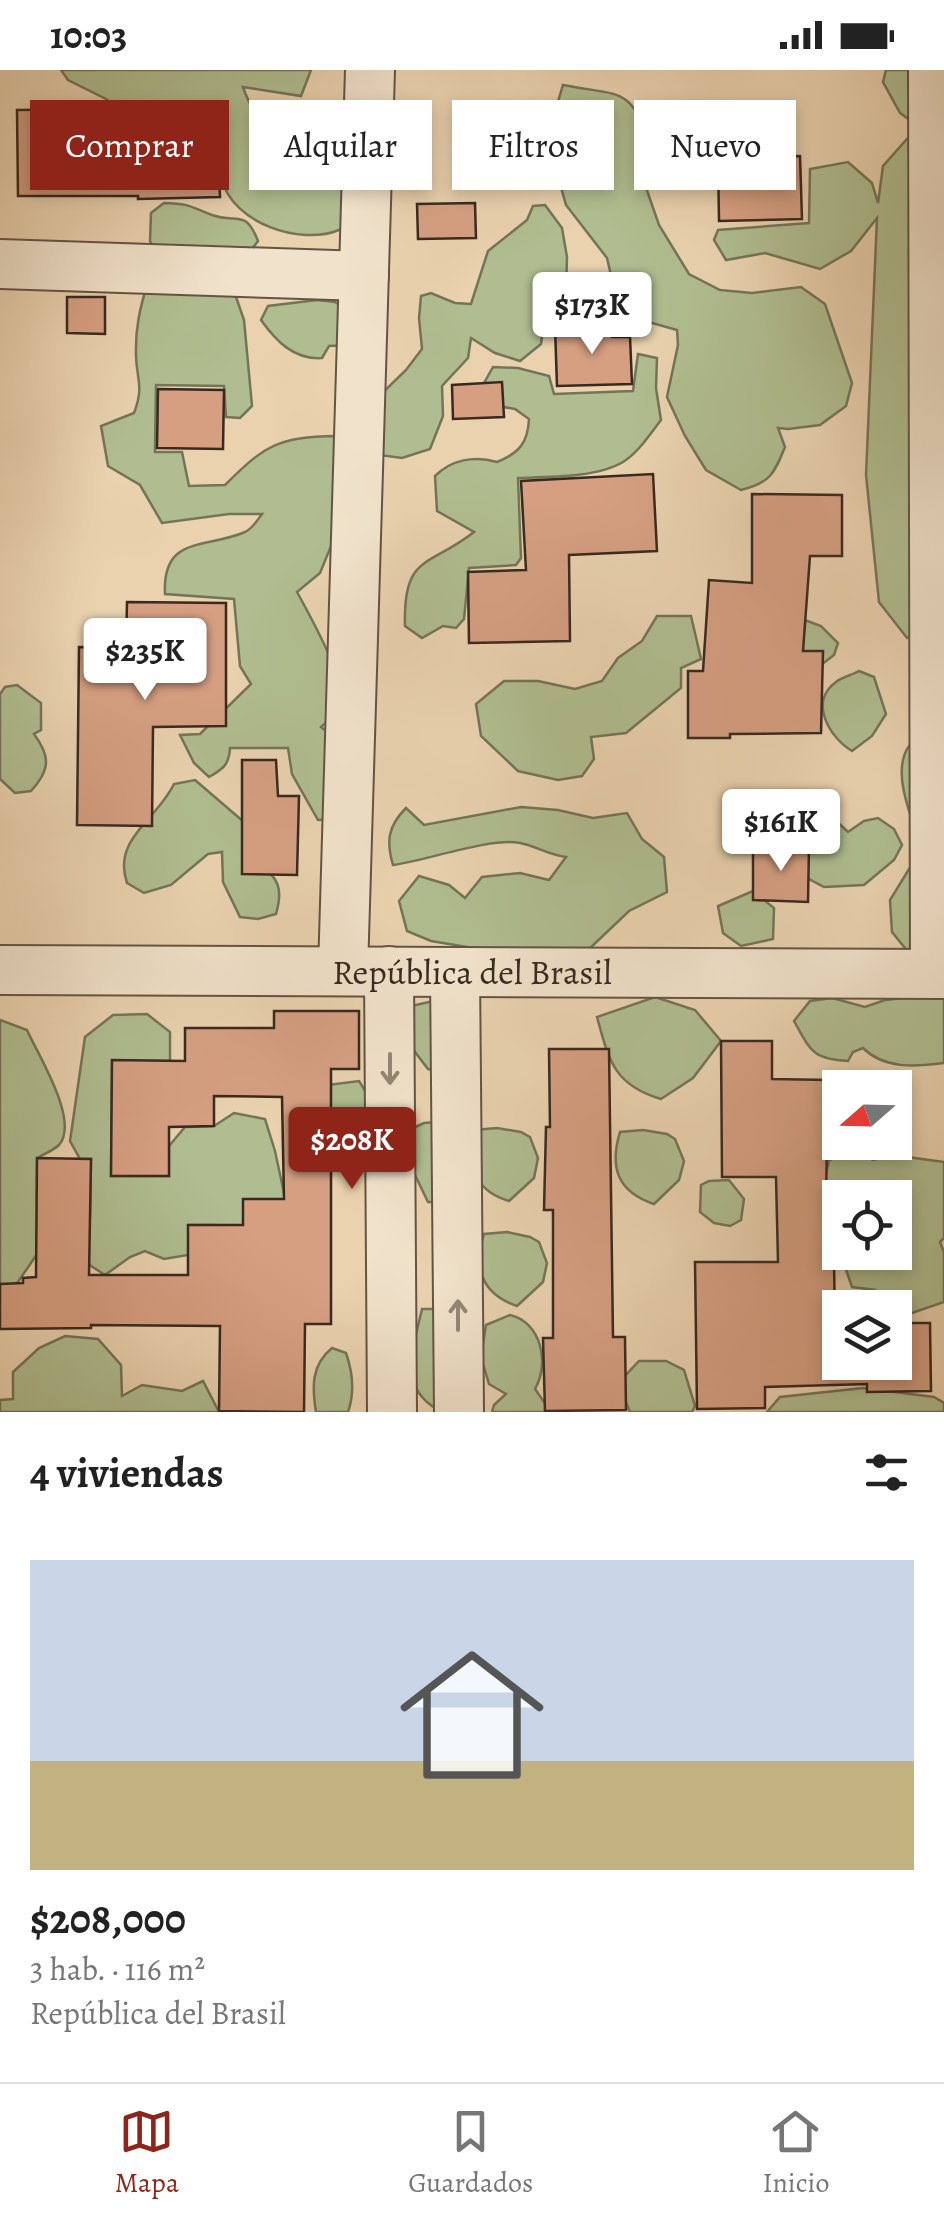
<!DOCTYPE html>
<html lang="es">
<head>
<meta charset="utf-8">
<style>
	body { margin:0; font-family:Alegreya,serif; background:#f6f6f6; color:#222; height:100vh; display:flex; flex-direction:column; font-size:38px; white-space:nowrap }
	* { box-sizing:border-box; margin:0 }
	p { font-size:32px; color:#767676 }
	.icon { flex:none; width:55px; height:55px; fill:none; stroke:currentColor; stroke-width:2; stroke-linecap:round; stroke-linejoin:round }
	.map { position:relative; height:1342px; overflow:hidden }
	.panel { display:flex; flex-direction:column; background:#fff; flex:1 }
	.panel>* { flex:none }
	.guide { position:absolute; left:30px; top:30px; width:885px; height:90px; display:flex; gap:20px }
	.needle { width:65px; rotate:250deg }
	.controls { position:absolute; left:822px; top:1000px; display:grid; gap:20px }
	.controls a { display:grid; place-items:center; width:90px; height:90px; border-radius:0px; background:#fff; box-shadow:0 5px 15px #0003; font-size:50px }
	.price { position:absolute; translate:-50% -85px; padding:0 22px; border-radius:10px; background:#fff; color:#222; font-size:32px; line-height:65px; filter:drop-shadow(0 2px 5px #0008) }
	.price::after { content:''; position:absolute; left:50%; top:60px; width:30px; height:22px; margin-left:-15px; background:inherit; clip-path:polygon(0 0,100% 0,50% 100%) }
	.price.selected { background:#8f2418; color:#fff }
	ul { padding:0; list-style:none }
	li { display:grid; align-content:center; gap:20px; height:530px; padding:0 30px }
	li+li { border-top:2px solid #e0e0e0 }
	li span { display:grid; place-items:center; height:310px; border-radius:0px; color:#555 }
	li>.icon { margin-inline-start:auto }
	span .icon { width:180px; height:180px; fill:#fffc; stroke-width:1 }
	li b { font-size:42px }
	h2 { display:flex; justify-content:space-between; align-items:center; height:120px; padding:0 30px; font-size:42px }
	.chip { padding:0 35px; border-radius:0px; background:#fff; box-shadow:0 5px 15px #0003; font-size:35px; line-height:90px }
	.chip.selected { background:#8f2418; color:#fff }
	.status { display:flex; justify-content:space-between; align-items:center; height:70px; padding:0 50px; background:#fff; direction:ltr }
	.status svg { height:28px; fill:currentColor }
	.tabs { display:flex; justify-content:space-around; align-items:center; height:140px; border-top:2px solid #e0e0e0; background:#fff; font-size:28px; color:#767676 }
	.tabs a { display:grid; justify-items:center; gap:5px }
	.tabs .selected { color:#8f2418 }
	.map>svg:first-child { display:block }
	.green { fill:#b0bd90; stroke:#747458; stroke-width:2.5 }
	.building { fill:#d69f82; stroke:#382a21; stroke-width:2.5 }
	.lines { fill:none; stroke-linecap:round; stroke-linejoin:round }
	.minor-casing { stroke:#645444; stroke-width:52 }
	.minor { stroke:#f1e2cb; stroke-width:48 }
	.oneway { stroke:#948676 }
	.labels { text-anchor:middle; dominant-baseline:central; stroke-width:9; stroke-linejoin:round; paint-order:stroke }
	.street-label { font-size:35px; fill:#382a21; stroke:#f1e2cb }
</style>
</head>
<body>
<div class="status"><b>10:03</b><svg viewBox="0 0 49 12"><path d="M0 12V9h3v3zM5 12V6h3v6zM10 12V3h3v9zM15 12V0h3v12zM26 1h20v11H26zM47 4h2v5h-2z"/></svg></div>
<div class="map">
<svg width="944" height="1342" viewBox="0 0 944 1342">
	<rect width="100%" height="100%" fill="#ead2af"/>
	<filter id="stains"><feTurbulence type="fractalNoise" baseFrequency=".002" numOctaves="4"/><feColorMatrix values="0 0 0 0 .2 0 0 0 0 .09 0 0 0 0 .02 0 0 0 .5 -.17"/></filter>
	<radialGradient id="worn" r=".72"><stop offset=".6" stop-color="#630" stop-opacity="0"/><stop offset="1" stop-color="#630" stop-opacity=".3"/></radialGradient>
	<g class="green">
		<path d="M61 0H311L301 26 243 17C258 63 301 85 347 88L357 145C352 150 345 157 339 160 300 176 233 153 222 110 218 93 221 72 221 55L141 57 106 29 68 10Z"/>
		<polygon points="886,0 944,0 918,56 900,43 883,12"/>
		<path d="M563 15C626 27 625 15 654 75L643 109 659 155 689 204 720 220 752 223 801 217 825 234 852 313 846 336 820 355 788 359 778 358 785 377C774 404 770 413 741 420L706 400 685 366 667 327 678 275 677 260 620 244 607 188 566 135 547 68Z"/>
		<polygon points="907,69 944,81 944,547 907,568 879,532 866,405 877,148 851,181 820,199 765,183 726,190 714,170 718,160 809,153 810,99 848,92 872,113 878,133 883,96"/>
		<path d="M164 133C192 134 188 136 212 145 237 154 245 138 258 171L246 187 158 189 150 171 151 143Z"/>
		<polygon points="545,135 562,158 567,187 566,223 575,245 565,251 544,252 541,274 520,291 495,283 471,268 468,288 442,316 443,346 430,379 402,388 372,384 371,334 406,300 422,279 419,248 421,226 431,223 455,233 471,234 488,181 527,150 533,136"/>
		<path d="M148 212 235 224 244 250 252 336 240 348 226 347 224 316 156 315 155 382H182L189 416 225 415C265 375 278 367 336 366L338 459 320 503 297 522C308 542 342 603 341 624 341 639 332 648 321 657L340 672 339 749 318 750 292 704 288 678H230C229 695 223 699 209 707L194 693 180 665 200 664 251 614 240 596 234 529 165 524C162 465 206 479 245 462 252 459 257 451 262 444H229L162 453 140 415 108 396 101 356 134 343C144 317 137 311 136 286 135 259 140 237 148 212Z"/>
		<path d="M317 230 335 232 346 239 349 275 329 276 322 288C294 290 276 271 261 250L268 236Z"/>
		<path d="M638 284 657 288 656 318 661 350C650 364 638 383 623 392 596 408 548 407 518 408L521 488 516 495 469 498 464 549 456 558 443 556 422 568 405 556C403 484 428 498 474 462L437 441 435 406C451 390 474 385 497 392 519 383 528 373 529 349L515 339 492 335 484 313 493 297 518 298 549 306 554 324 633 321Z"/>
		<polygon points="657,546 691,546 701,589 681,598 681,618 626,663 591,667 594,689 582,706 558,710 518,701 481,666 476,634 504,611 538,611 575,619 602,611 618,588 642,571"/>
		<polygon points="802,549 821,556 838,573 834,585 803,609"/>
		<path d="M859 601 874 607 886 644 872 666 852 681C830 668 808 632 836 612 842 607 852 605 859 601Z"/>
		<path d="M17 615 41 633V660L34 664C51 687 50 700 31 721L15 723 0 709V624L5 617Z"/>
		<path d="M944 660V884L913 888 892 862 890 830 922 778C912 748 883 688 920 666 926 662 937 661 944 660Z"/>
		<path d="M195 710 259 765 254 786C275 808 285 813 276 844L258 849 240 847 223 812 222 782 208 784 171 815 144 823 127 813C112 769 156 751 174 714Z"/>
		<polygon points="819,735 848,762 864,751 878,748 894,759 902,775 894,790 864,815 824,817 796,802 792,764 796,745"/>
		<path d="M521 737 558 740 593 748 627 743 642 769 664 787 667 822 629 841 565 902 508 903 473 878 431 871 407 861 399 831 419 806 449 815 465 828 482 807 520 803 549 810 566 787C549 785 536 776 520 773 491 767 425 791 393 795 386 771 388 756 406 738L424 755Z"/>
		<polygon points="753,821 774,838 773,869 741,876 723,863 718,836"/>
		<path d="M931 925 944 929V993C915 997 884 999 863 978L853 982 848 991C812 989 811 981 794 951L810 931 832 928 865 937 885 930Z"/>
		<path d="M655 927 695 940 721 971 693 1008 661 1029C614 1015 609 991 597 947Z"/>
		<polygon points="438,930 444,1002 428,999 412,978 411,936"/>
		<polygon points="147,944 170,962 170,991 112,991 111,1106 169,1106 169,1076 185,1057 214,1056 234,1043 265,1049 275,1081 290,1151 281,1169 215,1155 189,1155 188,1185 164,1189 145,1181 130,1187 105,1205 85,1192 83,1169 90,1147 91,1089 80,1089 70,1071 85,967 113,945"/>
		<path d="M0 950 27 960C38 985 80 1051 59 1075 54 1080 44 1084 37 1088V1147L44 1174 11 1222 0 1224Z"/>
		<path d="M359 1011C383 1047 382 1065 345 1090L311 1068V1017Z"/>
		<polygon points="447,1051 452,1132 428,1132 415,1105 399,1089 402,1063 424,1053"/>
		<path d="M497 1058 521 1062 530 1067 538 1088 534 1108 509 1131C468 1118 476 1097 475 1060Z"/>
		<path d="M643 1060 667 1064 675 1069 684 1091 679 1110 654 1134C618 1122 609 1098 620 1062Z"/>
		<polygon points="839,1084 862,1084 873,1090 893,1085 944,1092 944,1168 940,1172 944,1182 944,1232 912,1243 895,1240 895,1238 885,1237 875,1220 852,1217 844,1194 852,1183 895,1182 895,1128 842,1127 824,1112 829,1091"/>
		<polygon points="729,1110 744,1129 741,1150 730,1156 714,1153 700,1142 701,1115 709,1111"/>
		<path d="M507 1162 530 1167 539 1172 547 1193 543 1212 517 1236C482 1224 473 1199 484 1164Z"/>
		<path d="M422 1239H444L437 1339C397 1317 414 1275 422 1239Z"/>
		<path d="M510 1245C541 1252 550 1293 535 1319L551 1342H492L494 1335 506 1324 489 1314 481 1287 486 1255Z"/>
		<polygon points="65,1266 98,1269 121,1295 122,1326 142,1315 182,1321 203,1311 219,1342 0,1342 0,1330 13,1329 13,1302 39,1278"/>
		<path d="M332 1278 346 1283C353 1303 355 1322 348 1342H316C312 1317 311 1295 332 1278Z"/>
		<polygon points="639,1291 666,1291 684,1300 695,1336 692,1342 630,1342 623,1325 623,1308"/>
		<polygon points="863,1318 934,1327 944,1333 944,1342 767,1342 780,1327"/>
	</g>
	<g class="building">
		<polygon points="118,39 119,62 217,59 220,127 138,129 138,126 18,126 17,40"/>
		<polygon points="800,86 802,149 719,151 718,88"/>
		<polygon points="475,133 476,168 418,169 417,134"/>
		<polygon points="67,227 105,227 105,264 67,263"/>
		<polygon points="611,255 612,267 630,267 632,314 557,316 555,257"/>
		<polygon points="502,312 504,347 453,349 452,315"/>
		<polygon points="158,319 224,320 223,379 157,378"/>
		<polygon points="653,404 657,481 569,485 570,571 469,573 468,502 526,500 521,411"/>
		<polygon points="752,424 842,425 842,486 810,486 803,581 823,581 821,663 730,664 730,668 688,668 688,601 703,601 709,510 752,513"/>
		<polygon points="127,532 226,533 226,656 153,657 152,756 77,755 79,577 126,578"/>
		<polygon points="242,690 276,690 278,726 299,726 297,805 242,804"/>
		<polygon points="753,776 809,777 808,832 753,830"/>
		<polygon points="274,941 359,941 359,999 331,999 331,1254 305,1254 304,1342 219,1341 220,1256 91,1255 91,1258 0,1259 0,1214 23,1213 23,1208 36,1207 37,1088 91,1089 89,1205 188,1205 188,1155 243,1155 243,1129 284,1129 282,1027 214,1026 214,1056 169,1057 169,1106 111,1106 112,990 185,991 185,958 274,958"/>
		<polygon points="721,971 772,971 772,1009 828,1010 826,1129 833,1129 835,1253 840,1253 840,1292 895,1292 895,1253 930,1253 931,1321 867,1322 867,1314 765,1317 765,1338 697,1339 695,1192 778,1192 776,1107 722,1107"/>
		<polygon points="549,979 609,979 613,1267 625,1267 626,1340 545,1341 543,1268 553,1268 553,1140 544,1140 546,1057 550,1057"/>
	</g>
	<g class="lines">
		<defs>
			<g id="minor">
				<polyline points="933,0 935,904"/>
				<polyline points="0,194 364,206"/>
				<polyline points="0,900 944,904"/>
				<polyline points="343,901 370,0"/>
				<polyline points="389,901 392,1342"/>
				<polyline points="455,902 459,1342"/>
			</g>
		</defs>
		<use href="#minor" class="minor-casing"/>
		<use href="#minor" class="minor"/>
	</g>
	<defs><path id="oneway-shaft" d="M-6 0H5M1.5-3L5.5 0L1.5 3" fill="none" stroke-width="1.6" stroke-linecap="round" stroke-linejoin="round" transform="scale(2.5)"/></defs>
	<g class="oneway">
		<use href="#oneway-shaft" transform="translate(390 999) rotate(90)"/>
		<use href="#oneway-shaft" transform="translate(458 1245) rotate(-90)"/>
	</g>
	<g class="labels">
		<g class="street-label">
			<text x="472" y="902">República del Brasil</text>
		</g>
	</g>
	<rect width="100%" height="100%" filter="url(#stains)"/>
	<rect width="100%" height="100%" fill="url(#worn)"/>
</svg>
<div class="controls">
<a><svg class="needle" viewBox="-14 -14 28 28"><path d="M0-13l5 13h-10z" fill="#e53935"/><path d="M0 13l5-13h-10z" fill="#767676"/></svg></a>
<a><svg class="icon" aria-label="locate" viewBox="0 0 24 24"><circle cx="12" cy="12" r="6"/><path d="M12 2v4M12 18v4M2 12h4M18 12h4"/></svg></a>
<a><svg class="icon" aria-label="layers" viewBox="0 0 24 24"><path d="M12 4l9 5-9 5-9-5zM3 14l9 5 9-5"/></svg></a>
</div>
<b class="price" style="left:592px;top:287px">$173K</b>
<b class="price" style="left:145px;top:633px">$235K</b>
<b class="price" style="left:781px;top:804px">$161K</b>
<b class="price selected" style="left:352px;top:1122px">$208K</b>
<div class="guide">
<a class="chip selected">Comprar</a>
<a class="chip">Alquilar</a>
<a class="chip">Filtros</a>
<a class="chip">Nuevo</a>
</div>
</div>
<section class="panel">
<h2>4 viviendas<svg class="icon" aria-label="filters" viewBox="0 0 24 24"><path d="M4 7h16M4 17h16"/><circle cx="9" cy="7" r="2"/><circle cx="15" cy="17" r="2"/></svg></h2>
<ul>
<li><span style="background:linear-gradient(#c9d6e8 65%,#c2b280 0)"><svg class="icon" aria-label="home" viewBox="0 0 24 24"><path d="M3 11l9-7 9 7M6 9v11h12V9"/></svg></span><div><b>$208,000</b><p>3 hab. · 116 m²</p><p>República del Brasil</p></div></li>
</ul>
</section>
<nav class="tabs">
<a class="selected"><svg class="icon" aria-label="map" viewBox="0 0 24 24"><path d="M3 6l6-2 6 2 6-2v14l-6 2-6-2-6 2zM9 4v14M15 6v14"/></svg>Mapa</a>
<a><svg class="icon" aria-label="saved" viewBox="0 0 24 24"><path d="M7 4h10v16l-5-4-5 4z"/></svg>Guardados</a>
<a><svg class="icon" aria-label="home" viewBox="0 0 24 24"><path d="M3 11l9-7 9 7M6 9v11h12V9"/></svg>Inicio</a>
</nav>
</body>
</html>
